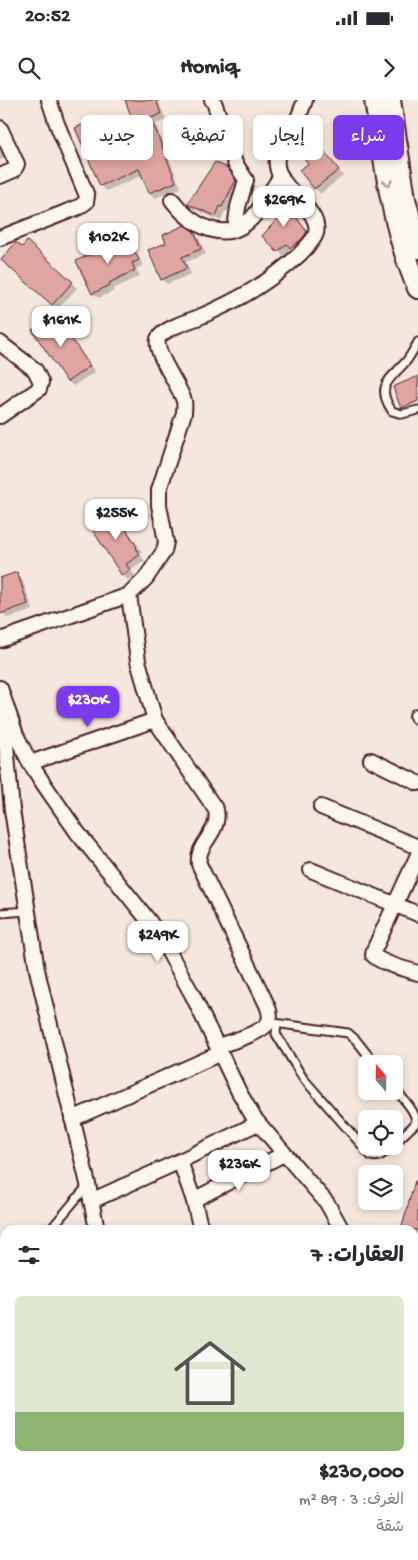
<!DOCTYPE html>
<html lang="ar">
<head>
<meta charset="utf-8">
<style>
	body { margin:0; font-family:"Gochi Hand","Playpen Sans Arabic",sans-serif; background:#f7f7f7; color:#2b2b33; direction:rtl; height:100vh; display:flex; flex-direction:column; font-size:19px; white-space:nowrap }
	* { box-sizing:border-box; margin:0 }
	p { font-size:16px; color:#7c7c81 }
	.icon { flex:none; width:28px; height:28px; fill:none; stroke:currentColor; stroke-width:2; stroke-linecap:round; stroke-linejoin:round }
	.map { position:relative; flex:1; overflow:hidden; direction:ltr }
	.drawer { position:absolute; left:0px; top:1125px; width:419px; height:335px; display:flex; flex-direction:column; background:#fff; border-radius:15px 15px 0 0; box-shadow:0 2px 8px #0003; direction:rtl }
	.drawer>* { flex:none }
	.banner { position:absolute; left:15px; top:15px; width:389px; height:45px; direction:rtl; display:flex; gap:10px }
	.needle { width:32px; rotate:340deg }
	.fabs { position:absolute; left:358px; top:955px; display:grid; gap:10px }
	.fabs a { display:grid; place-items:center; width:45px; height:45px; border-radius:8px; background:#fff; box-shadow:0 2px 8px #0003; font-size:25px }
	.price { position:absolute; translate:-50% -42px; padding:0 11px; border-radius:10px; background:#fff; color:#222; font-size:16px; line-height:32px; filter:drop-shadow(0 1px 2px #0008) }
	.price::after { content:''; position:absolute; left:50%; top:30px; width:15px; height:11px; margin-left:-8px; background:inherit; clip-path:polygon(0 0,100% 0,50% 100%) }
	.price.active { background:#7c3aed; color:#fff }
	ul { padding:0; list-style:none }
	li { display:grid; align-content:center; gap:10px; height:265px; padding:0 15px }
	li+li { border-top:1px solid #e1e1e2 }
	li span { display:grid; place-items:center; height:155px; border-radius:8px; color:#555 }
	li>.icon { margin-inline-start:auto }
	span .icon { width:90px; height:90px; fill:#fffc; stroke-width:1 }
	li b { font-size:21px }
	h2 { display:flex; justify-content:space-between; align-items:center; height:60px; padding:0 15px; font-size:21px }
	.chip { padding:0 18px; border-radius:8px; background:#fff; box-shadow:0 2px 8px #0003; font-size:18px; line-height:45px }
	.chip.active { background:#7c3aed; color:#fff }
	.status { display:flex; justify-content:space-between; align-items:center; height:35px; padding:0 25px; background:#fff; direction:ltr }
	.status svg { height:14px; fill:currentColor }
	header { display:flex; justify-content:space-between; align-items:center; height:65px; padding:0 15px; background:#fff; font-size:22px; font-weight:800 }
	.map>svg:first-child { display:block }
	.green { fill:#b4de9b; stroke:#7f7e63 }
	.shadow { fill:#0003 }
	.building { fill:#dfa5a0; stroke:#4a1f2b }
	.lines { fill:none; stroke-linecap:round; stroke-linejoin:round }
	.service-casing { stroke:#4a1f2b; stroke-width:11 }
	.minor-casing { stroke:#4a1f2b; stroke-width:18 }
	.secondary-casing { stroke:#4a1f2b; stroke-width:24 }
	.service { stroke:#fbf7ec; stroke-width:7 }
	.minor { stroke:#fbf7ec; stroke-width:14 }
	.secondary { stroke:#fbf7ec; stroke-width:20 }
	.oneway { stroke:#ab9695 }
</style>
</head>
<body>
<div class="status"><b>20:52</b><svg viewBox="0 0 49 12"><path d="M0 12V9h3v3zM5 12V6h3v6zM10 12V3h3v9zM15 12V0h3v12zM26 1h20v11H26zM47 4h2v5h-2z"/></svg></div>
<header><svg class="icon" aria-label="forward" viewBox="0 0 24 24"><path d="M9 5l7 7-7 7"/></svg>Homiq<svg class="icon" aria-label="search" viewBox="0 0 24 24"><circle cx="10" cy="10" r="6"/><path d="M15 15l6 6"/></svg></header>
<div class="map">
<svg width="418" height="1460" viewBox="0 0 418 1460">
	<rect width="100%" height="100%" fill="#f5e7dd"/>
	<filter id="ink" filterUnits="userSpaceOnUse"><feTurbulence type="fractalNoise" baseFrequency=".02" numOctaves="2"/><feDisplacementMap in="SourceGraphic" scale="10" xChannelSelector="R" yChannelSelector="G"/><feConvolveMatrix kernelMatrix="1 2 1 2 8 2 1 2 1" color-interpolation-filters="sRGB"/></filter>
	<g filter="url(#ink)">
		<polygon class="green" points="0,1214 5,1217 5,1455 204,1455 207,1460 0,1460"/>
		<g class="shadow">
			<polygon points="126,0 158,0 166,20 155,24 181,88 155,98 150,93 143,75 106,91 101,85 101,18 106,24 115,44 140,35"/>
			<polygon points="0,45 6,58 0,60"/>
			<polygon points="324,51 343,76 320,94 301,70"/>
			<polygon points="227,69 240,86 227,112 225,111 221,121 194,109 189,104"/>
			<polygon points="288,106 312,138 296,152 293,149 284,156 264,136 280,117"/>
			<polygon points="193,132 199,138 206,154 186,162 191,174 167,184 162,179 168,143"/>
			<polygon points="127,138 132,143 143,165 136,169 140,176 113,189 114,191 99,198 93,193"/>
			<polygon points="8,165 72,183 77,188 58,209"/>
			<polygon points="55,216 95,272 73,286 68,281"/>
			<polygon points="418,278 418,302 404,308 402,307"/>
			<polygon points="114,412 119,417 142,452 140,454 145,461 131,470 135,476 128,480 123,475"/>
			<polygon points="17,473 22,479 33,510 8,518 2,513 0,506 0,479"/>
			<polygon points="418,1082 418,1146 414,1146 414,1130 402,1130"/>
		</g>
		<g class="building">
			<polygon points="125,0 156,0 161,14 151,18 176,82 149,93 139,69 100,86 75,28 101,17 113,44 138,34"/>
			<polygon points="318,44 339,70 314,89 299,70 308,64 302,56"/>
			<polygon points="215,62 228,68 236,80 222,107 220,106 216,116 187,104"/>
			<polygon points="283,99 307,132 302,139 290,148 287,144 277,152 262,136 279,117 272,108 274,103"/>
			<polygon points="185,125 194,131 201,149 182,157 187,168 161,180 148,150 166,143 163,135"/>
			<polygon points="127,137 139,160 132,163 135,170 109,183 110,185 92,194 76,161"/>
			<polygon points="27,141 73,182 52,205 1,160 16,142 22,147"/>
			<polygon points="55,214 90,266 67,282 32,230"/>
			<polygon points="418,276 418,301 401,308 393,287"/>
			<polygon points="114,410 137,447 136,448 140,455 126,464 130,470 122,476 90,426"/>
			<polygon points="17,472 28,504 0,514 0,478"/>
			<polygon points="415,1081 418,1081 418,1130 401,1130"/>
		</g>
		<g class="lines">
			<defs>
				<g id="service">
					<path d="M418 242C415 248 411 254 408 259 392 279 374 284 392 311L402 314 418 310"/>
					<polyline points="0,813 28,811"/>
					<polyline points="274,923 348,933 356,940 375,964"/>
					<path d="M277 924 276 934 303 978 371 1056C380 1059 385 1052 392 1046"/>
					<path d="M394 988C401 997 416 1010 416 1023L394 1044"/>
					<polyline points="50,1130 88,1085"/>
					<polyline points="0,1210 5,1201"/>
				</g>
				<g id="minor">
					<polyline points="212,0 214,2 235,63 246,80 238,107 235,129"/>
					<polyline points="0,28 17,64 14,70 0,76"/>
					<path d="M172 100C191 125 225 146 252 118 263 106 272 89 281 76"/>
					<polyline points="0,138 79,107 86,102 87,96 57,24 49,0"/>
					<polyline points="0,243 35,270 41,282 39,289 0,316"/>
					<path d="M129 495 138 561 155 620 216 710C221 733 196 743 199 764L267 905C269 910 271 915 269 921 265 932 230 942 218 946"/>
					<path d="M0 540 129 495 146 478 164 451 166 442 159 405V390L184 313C184 309 185 305 184 301 180 285 154 254 158 239 161 230 188 221 197 218 237 201 269 183 300 154 305 148 314 141 316 133 322 107 272 88 277 58 279 46 290 35 295 25 299 17 302 8 305 0"/>
					<polyline points="0,588 16,635 30,663 43,683 77,732 149,821 165,845 192,894 239,992 254,1018 327,1103 342,1130"/>
					<polyline points="3,612 12,710 37,870 88,1084 97,1130"/>
					<polyline points="417,616 418,616"/>
					<polyline points="371,660 418,683"/>
					<polyline points="30,663 155,620"/>
					<polyline points="321,707 418,747"/>
					<path d="M418 755 374 850 373 855C382 864 406 869 418 873"/>
					<polyline points="311,770 418,814"/>
					<polyline points="72,1019 221,953"/>
					<polyline points="180,1061 194,1101"/>
					<polyline points="91,1101 180,1061 258,1023"/>
					<polyline points="201,1130 194,1101 197,1098 284,1054"/>
					<polyline points="414,1187 418,1181"/>
					<polyline points="414,1210 418,1214"/>
					<polyline points="414,1272 418,1275"/>
					<polyline points="414,1327 418,1330"/>
					<polyline points="414,1363 418,1359"/>
					<polyline points="245,1455 249,1460"/>
					<polyline points="156,1460 157,1455"/>
					<polyline points="332,1460 338,1455"/>
				</g>
				<g id="secondary">
					<path d="M375 0C385 64 392 128 418 188"/>
					<polyline points="390,0 405,99 418,148"/>
				</g>
			</defs>
			<use href="#service" class="service-casing"/>
			<use href="#minor" class="minor-casing"/>
			<use href="#secondary" class="secondary-casing"/>
			<use href="#service" class="service"/>
			<use href="#minor" class="minor"/>
			<use href="#secondary" class="secondary"/>
		</g>
		<defs><path id="oneway-chevron" d="M-2-3.5L2.5 0L-2 3.5" fill="none" stroke-width="1.6" stroke-linecap="round" stroke-linejoin="round" transform="scale(1.25)"/></defs>
		<use class="oneway" href="#oneway-chevron" transform="translate(388 83) rotate(81)"/>
	</g>
</svg>
<div class="fabs">
<a><svg class="needle" viewBox="-14 -14 28 28"><path d="M0-13l5 13h-10z" fill="#e53935"/><path d="M0 13l5-13h-10z" fill="#7c7c81"/></svg></a>
<a><svg class="icon" aria-label="locate" viewBox="0 0 24 24"><circle cx="12" cy="12" r="6"/><path d="M12 2v4M12 18v4M2 12h4M18 12h4"/></svg></a>
<a><svg class="icon" aria-label="layers" viewBox="0 0 24 24"><path d="M12 4l9 5-9 5-9-5zM3 14l9 5 9-5"/></svg></a>
</div>
<b class="price" style="left:284px;top:128px">$269K</b>
<b class="price" style="left:108px;top:165px">$102K</b>
<b class="price" style="left:61px;top:248px">$161K</b>
<b class="price" style="left:116px;top:441px">$255K</b>
<b class="price active" style="left:88px;top:628px">$230K</b>
<b class="price" style="left:158px;top:863px">$249K</b>
<b class="price" style="left:239px;top:1092px">$236K</b>
<div class="banner">
<a class="chip active">شراء</a>
<a class="chip">إيجار</a>
<a class="chip">تصفية</a>
<a class="chip">جديد</a>
</div>
<section class="drawer">
<h2>العقارات: 7<svg class="icon" aria-label="filters" viewBox="0 0 24 24"><path d="M4 7h16M4 17h16"/><circle cx="9" cy="7" r="2"/><circle cx="15" cy="17" r="2"/></svg></h2>
<ul>
<li><span style="background:linear-gradient(#dfe7d0 75%,#8fb573 0)"><svg class="icon" aria-label="home" viewBox="0 0 24 24"><path d="M3 11l9-7 9 7M6 9v11h12V9"/></svg></span><div><b>$230,000</b><p>الغرف: 3 · 89 m²</p><p>شقة</p></div></li>
</ul>
</section>
</div>
</body>
</html>
